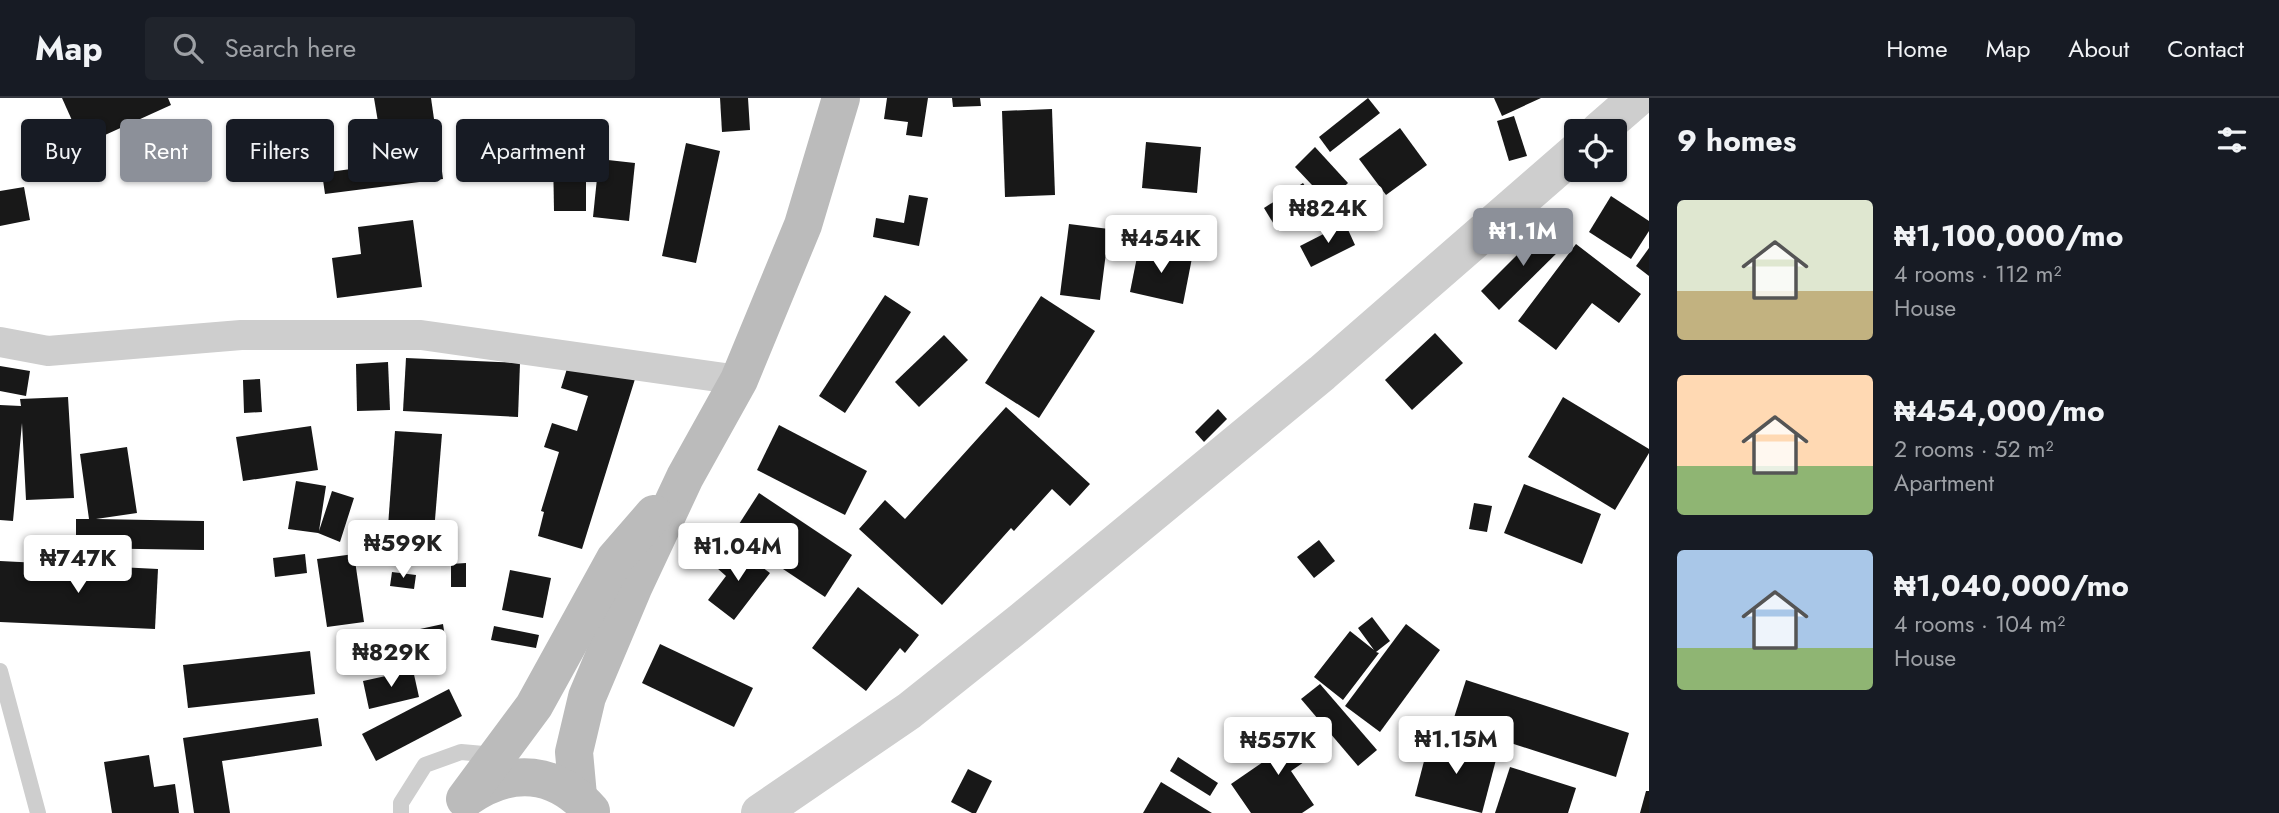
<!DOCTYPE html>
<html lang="en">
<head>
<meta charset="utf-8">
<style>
	body { margin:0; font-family:Jost,sans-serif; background:#20242c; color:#f1f3f6; height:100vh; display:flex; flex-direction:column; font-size:26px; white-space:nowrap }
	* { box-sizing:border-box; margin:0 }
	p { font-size:23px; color:#9ea1a6 }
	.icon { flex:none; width:38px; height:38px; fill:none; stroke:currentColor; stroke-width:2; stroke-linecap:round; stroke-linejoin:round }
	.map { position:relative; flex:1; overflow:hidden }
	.panel { display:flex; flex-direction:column; background:#171b24; width:630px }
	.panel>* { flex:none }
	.guide { position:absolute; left:21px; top:21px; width:665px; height:63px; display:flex; gap:14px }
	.controls { position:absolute; left:1564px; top:21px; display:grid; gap:14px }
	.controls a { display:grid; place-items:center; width:63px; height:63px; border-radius:7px; background:#171b24; box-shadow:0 2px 5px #0004; font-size:35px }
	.price { position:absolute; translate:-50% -60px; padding:0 16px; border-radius:7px; background:#fff; color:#222; font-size:23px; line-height:46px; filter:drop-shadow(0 2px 4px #0008) }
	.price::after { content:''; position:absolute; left:50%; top:42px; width:21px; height:16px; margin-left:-10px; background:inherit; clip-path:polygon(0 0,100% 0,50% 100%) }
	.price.current { background:#8c9099; color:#fff }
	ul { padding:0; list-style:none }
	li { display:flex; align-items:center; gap:21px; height:175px; padding:0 28px }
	li span { display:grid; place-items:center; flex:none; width:196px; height:140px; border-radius:7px; color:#555 }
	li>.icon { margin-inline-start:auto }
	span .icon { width:84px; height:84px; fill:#fffc; stroke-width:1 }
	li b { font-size:30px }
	h2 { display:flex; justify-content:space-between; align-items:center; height:84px; padding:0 28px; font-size:30px }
	.tag { padding:0 24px; border-radius:7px; background:#171b24; box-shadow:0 2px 5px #0004; font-size:24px; line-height:63px }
	.tag.current { background:#8c9099; color:#fff }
	header { display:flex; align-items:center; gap:42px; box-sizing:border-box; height:98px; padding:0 35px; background:#171b24; border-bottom:2px solid #363941 }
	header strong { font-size:33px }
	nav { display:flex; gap:38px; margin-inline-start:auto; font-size:24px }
	.search { width:490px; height:63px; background:#20242c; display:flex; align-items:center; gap:18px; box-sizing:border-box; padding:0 24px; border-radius:7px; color:#9ea1a6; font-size:26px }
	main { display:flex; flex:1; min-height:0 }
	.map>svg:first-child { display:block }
	.building { fill:#181818 }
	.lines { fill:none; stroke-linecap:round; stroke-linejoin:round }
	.service { stroke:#cecece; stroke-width:16 }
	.minor { stroke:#cecece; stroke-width:30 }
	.tertiary { stroke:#cecece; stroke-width:38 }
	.secondary { stroke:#bbb; stroke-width:38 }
</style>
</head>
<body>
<header>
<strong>Map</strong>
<div class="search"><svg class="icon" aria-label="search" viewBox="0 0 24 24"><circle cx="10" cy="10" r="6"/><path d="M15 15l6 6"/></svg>Search here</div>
<nav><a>Home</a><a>Map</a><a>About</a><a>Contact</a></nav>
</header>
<main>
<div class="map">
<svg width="1649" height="715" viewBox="0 0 1649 715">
	<rect width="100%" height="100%" fill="#fff"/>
	<g class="building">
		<polygon points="62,0 168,0 171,7 83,47"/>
		<polygon points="374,0 431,0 434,21 379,30"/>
		<polygon points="720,0 748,0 750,32 722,34"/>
		<polygon points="887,0 928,0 922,39 906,37 908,24 884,21"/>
		<polygon points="952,0 980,0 981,8 953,9"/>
		<polygon points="1368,0 1380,15 1330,54 1319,39"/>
		<polygon points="1494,0 1541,0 1502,18"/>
		<polygon points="1052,11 1055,97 1005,99 1002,13"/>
		<polygon points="1514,18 1527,58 1509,63 1497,23"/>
		<polygon points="436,28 443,81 325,96 322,75 380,67 376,36"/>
		<polygon points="1400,30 1427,67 1386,97 1359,61"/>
		<polygon points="1146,44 1201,49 1197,95 1142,90"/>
		<polygon points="686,45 720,53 696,165 662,158"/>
		<polygon points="1315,49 1348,85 1328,104 1295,69"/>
		<polygon points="553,56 586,57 586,113 554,113"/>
		<polygon points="599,61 635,65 629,123 593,119"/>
		<polygon points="1303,85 1318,107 1278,133 1264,110"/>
		<polygon points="24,89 30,122 0,128 0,93"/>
		<polygon points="909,97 928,100 919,148 873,139 876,120 904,125"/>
		<polygon points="1611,98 1649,123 1649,133 1631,161 1589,134"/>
		<polygon points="413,122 422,189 337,200 332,160 361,156 358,129"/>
		<polygon points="1345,125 1355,147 1311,169 1300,148"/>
		<polygon points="1069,126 1109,131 1100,202 1060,197"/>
		<polygon points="1546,128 1565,147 1499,212 1481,193"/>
		<polygon points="1576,146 1641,196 1619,225 1592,205 1556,252 1518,223"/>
		<polygon points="1139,149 1192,160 1183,206 1130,194"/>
		<polygon points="1649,150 1649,178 1636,168"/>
		<polygon points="885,197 911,214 845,315 819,298"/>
		<polygon points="1041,198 1095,233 1039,320 985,285"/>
		<polygon points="1435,235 1463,265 1412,312 1385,282"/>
		<polygon points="944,237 968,262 919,309 895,284"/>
		<polygon points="406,260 520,265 518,319 403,313"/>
		<polygon points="570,261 635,281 582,451 538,438 544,414 541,413 559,354 544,349 552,325 577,333 588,298 561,290"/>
		<polygon points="388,264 390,312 357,313 356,266"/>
		<polygon points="0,268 30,273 26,298 0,293"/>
		<polygon points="260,281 262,314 244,315 243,282"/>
		<polygon points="68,299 74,400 26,402 22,325 13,423 0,422 0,307 21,308 20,301"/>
		<polygon points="1563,299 1649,351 1649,355 1615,412 1528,359"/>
		<polygon points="1006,309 1090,386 1070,408 1052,391 1014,433 1011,430 942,507 859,431 885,402 905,421"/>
		<polygon points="1218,311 1227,321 1204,344 1195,334"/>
		<polygon points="779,327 867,373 845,417 757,372"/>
		<polygon points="311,328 318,372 243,383 236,339"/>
		<polygon points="395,333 442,336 433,446 387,442"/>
		<polygon points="127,349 137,415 96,421 204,423 204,452 76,450 76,421 89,421 80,356"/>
		<polygon points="296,383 326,388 319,433 332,393 354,400 340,444 318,435 288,431"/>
		<polygon points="1524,386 1601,416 1582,466 1504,435"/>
		<polygon points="759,395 852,457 825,499 732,437"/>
		<polygon points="1474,405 1492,408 1487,434 1469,431"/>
		<polygon points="1319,442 1335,463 1314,480 1297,459"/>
		<polygon points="734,448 770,475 734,522 708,502 726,478 717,470"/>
		<polygon points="305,456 307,475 275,479 273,460"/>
		<polygon points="354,456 364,524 327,529 317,461"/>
		<polygon points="0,463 158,471 155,531 0,524"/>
		<polygon points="466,465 466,489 451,489 451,466"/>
		<polygon points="510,472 551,480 543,520 502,512"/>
		<polygon points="392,474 416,477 414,491 390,488"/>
		<polygon points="858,489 919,537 905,555 900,550 866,593 812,550"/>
		<polygon points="1372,519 1390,543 1376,554 1379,555 1343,602 1314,579 1350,533 1374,552 1358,530"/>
		<polygon points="443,526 445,539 423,544 420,531"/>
		<polygon points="1406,526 1440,552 1380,634 1345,608"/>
		<polygon points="494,528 539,537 536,550 491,542"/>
		<polygon points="660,546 753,590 734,629 642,585"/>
		<polygon points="310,553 315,596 188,610 183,567"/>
		<polygon points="413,572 419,599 369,611 363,583"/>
		<polygon points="1466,582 1629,635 1616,679 1452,626"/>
		<polygon points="1320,586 1377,652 1358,668 1301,601"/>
		<polygon points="449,591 462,618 376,663 362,636"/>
		<polygon points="318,620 322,648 222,663 230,715 194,715 183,640"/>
		<polygon points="1297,625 1317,655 1291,673 1314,707 1302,715 1251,715 1231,686 1279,653 1271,642"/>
		<polygon points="1430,640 1497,658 1482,715 1415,698"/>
		<polygon points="149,657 154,689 175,686 179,715 112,715 104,664"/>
		<polygon points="1178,659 1218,685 1210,698 1170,673"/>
		<polygon points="1510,669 1576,690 1568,715 1495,715"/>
		<polygon points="968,671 992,683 976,715 972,715 951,704"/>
		<polygon points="1161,684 1212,715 1143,715"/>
		<polygon points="1646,693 1649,693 1649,715 1640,715"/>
	</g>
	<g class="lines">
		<g class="service">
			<polyline points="0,573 38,715"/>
			<polyline points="401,715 401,705 425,667 461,654 495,657"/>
		</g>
		<polyline class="minor" points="0,244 48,253 241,237 421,237 739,282"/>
		<g class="tertiary">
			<polyline points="1599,33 1637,0"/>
			<polyline points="760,715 909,613 1023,522 1322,275 1577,53"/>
		</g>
		<g class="secondary">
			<polyline points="578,698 574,654 587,599 633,490 685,379 739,282 803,127 841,0"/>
			<path d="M468 699C512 669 556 673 591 713"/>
			<polyline points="465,701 534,608 615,461 654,416"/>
		</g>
	</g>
</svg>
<div class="controls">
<a><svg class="icon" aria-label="locate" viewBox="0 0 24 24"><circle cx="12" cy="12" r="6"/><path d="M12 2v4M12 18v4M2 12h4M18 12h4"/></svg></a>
</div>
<b class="price" style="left:1328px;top:147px">₦824K</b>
<b class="price current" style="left:1523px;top:170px">₦1.1M</b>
<b class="price" style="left:1161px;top:177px">₦454K</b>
<b class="price" style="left:403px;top:482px">₦599K</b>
<b class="price" style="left:738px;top:485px">₦1.04M</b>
<b class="price" style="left:78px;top:497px">₦747K</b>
<b class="price" style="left:391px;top:591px">₦829K</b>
<b class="price" style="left:1456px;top:678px">₦1.15M</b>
<b class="price" style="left:1278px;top:679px">₦557K</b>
<div class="guide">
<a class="tag">Buy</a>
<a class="tag current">Rent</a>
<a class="tag">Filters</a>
<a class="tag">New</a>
<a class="tag">Apartment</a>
</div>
</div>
<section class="panel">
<h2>9 homes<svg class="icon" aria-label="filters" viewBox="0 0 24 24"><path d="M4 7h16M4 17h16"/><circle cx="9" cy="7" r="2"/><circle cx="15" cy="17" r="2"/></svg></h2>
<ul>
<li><span style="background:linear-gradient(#dfe7d0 65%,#c2b280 0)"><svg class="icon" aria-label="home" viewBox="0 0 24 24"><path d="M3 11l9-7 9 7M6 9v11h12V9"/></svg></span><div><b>₦1,100,000/mo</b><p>4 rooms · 112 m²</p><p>House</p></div></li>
<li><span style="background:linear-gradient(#ffd9b3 65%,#8fb573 0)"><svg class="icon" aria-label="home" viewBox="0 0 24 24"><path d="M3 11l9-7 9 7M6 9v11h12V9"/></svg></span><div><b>₦454,000/mo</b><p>2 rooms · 52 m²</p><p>Apartment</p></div></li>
<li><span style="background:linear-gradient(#a9c7e8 70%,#8fb573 0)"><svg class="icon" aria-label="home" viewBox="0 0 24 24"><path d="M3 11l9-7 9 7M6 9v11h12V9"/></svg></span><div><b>₦1,040,000/mo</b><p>4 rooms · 104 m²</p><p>House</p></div></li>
</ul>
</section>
</main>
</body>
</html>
